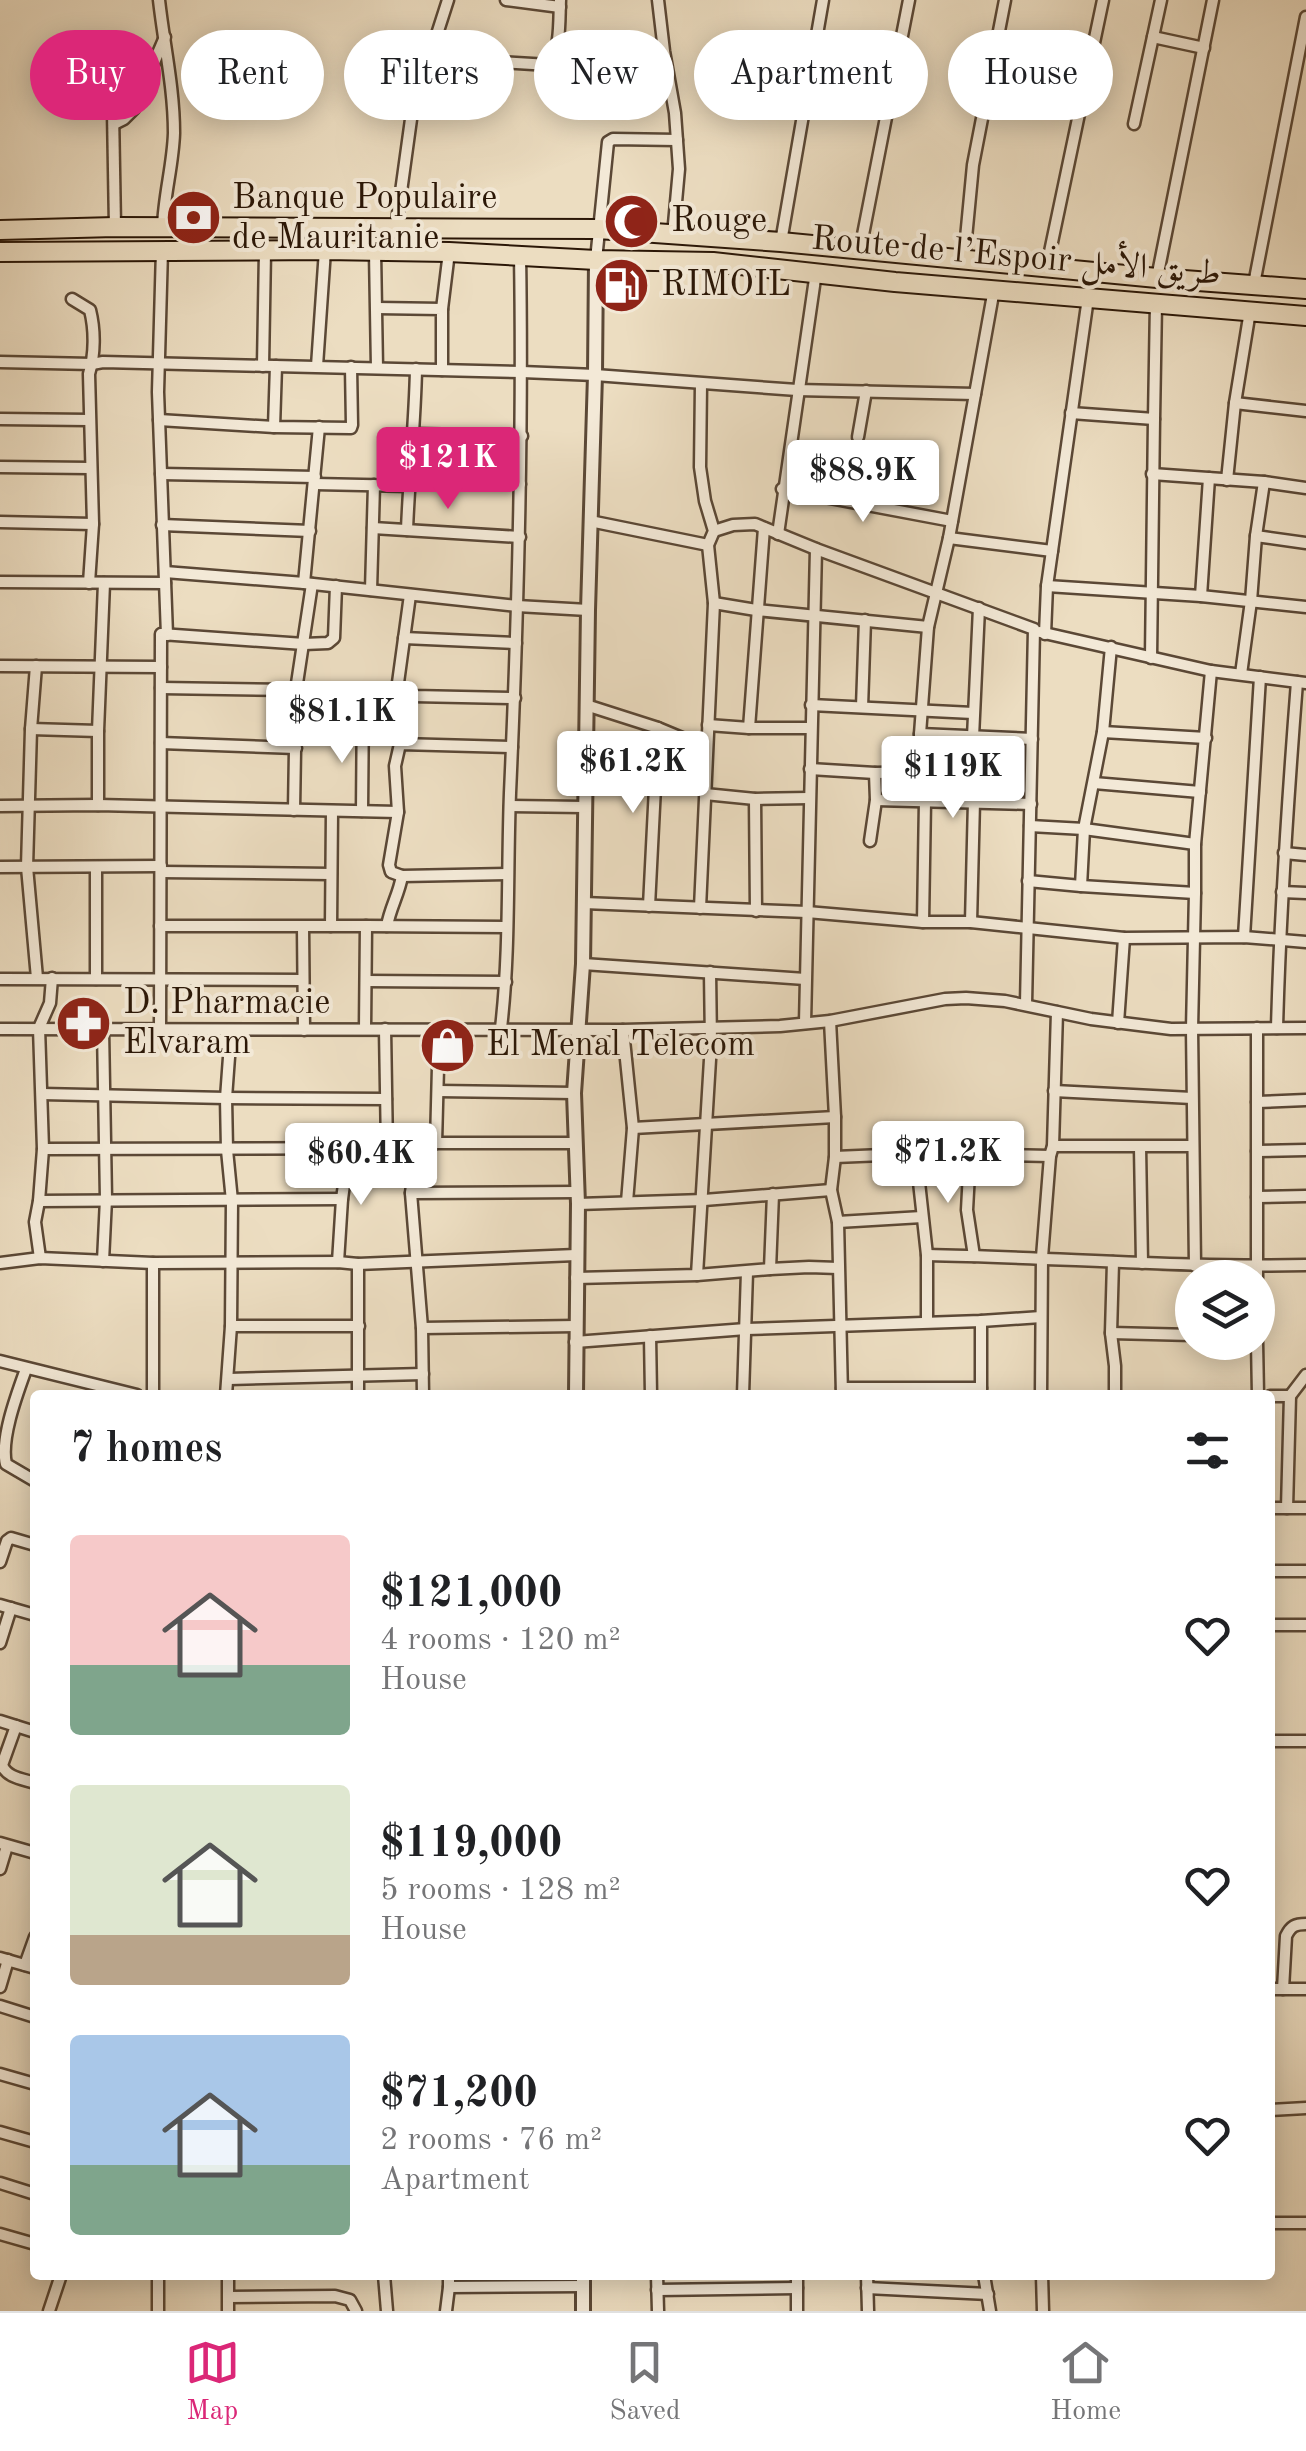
<!DOCTYPE html>
<html lang="en">
<head>
<meta charset="utf-8">
<style>
	body { margin:0; font-family:"Old Standard TT",Amiri,serif; background:#f2f2f2; color:#202124; height:100vh; display:flex; flex-direction:column; font-size:38px; white-space:nowrap }
	* { box-sizing:border-box; margin:0 }
	p { font-size:32px; color:#757577 }
	.icon { flex:none; width:55px; height:55px; fill:none; stroke:currentColor; stroke-width:2; stroke-linecap:round; stroke-linejoin:round }
	.map { position:relative; flex:1; overflow:hidden }
	.drawer { position:absolute; left:30px; top:1390px; width:1245px; height:890px; display:flex; flex-direction:column; background:#fff; border-radius:10px; box-shadow:0 5px 25px #0003 }
	.drawer>* { flex:none }
	.banner { position:absolute; left:30px; top:30px; width:1248px; height:90px; display:flex; gap:20px }
	.tools { position:absolute; left:1175px; top:1260px; display:grid; gap:20px }
	.tools a { display:grid; place-items:center; width:100px; height:100px; border-radius:50%; background:#fff; box-shadow:0 5px 25px #0003; font-size:50px }
	.price { position:absolute; translate:-50% -85px; padding:0 22px; border-radius:10px; background:#fff; color:#222; font-size:32px; line-height:65px; filter:drop-shadow(0 2px 5px #0008) }
	.price::after { content:''; position:absolute; left:50%; top:60px; width:30px; height:22px; margin-left:-15px; background:inherit; clip-path:polygon(0 0,100% 0,50% 100%) }
	.price.on { background:#db2777; color:#fff }
	ul { padding:0; list-style:none }
	li { display:flex; align-items:center; gap:30px; height:250px; padding:0 40px }
	li span { display:grid; place-items:center; flex:none; width:280px; height:200px; border-radius:10px; color:#555 }
	li>.icon { margin-inline-start:auto }
	span .icon { width:120px; height:120px; fill:#fffc; stroke-width:1 }
	li b { font-size:42px }
	h2 { display:flex; justify-content:space-between; align-items:center; height:120px; padding:0 40px; font-size:42px }
	.tag { padding:0 35px; border-radius:45px; background:#fff; box-shadow:0 5px 25px #0003; font-size:35px; line-height:90px }
	.tag.on { background:#db2777; color:#fff }
	.tab-bar { display:flex; justify-content:space-around; align-items:center; height:140px; border-top:2px solid #e0e0e0; background:#fff; font-size:28px; color:#757577 }
	.tab-bar a { display:grid; justify-items:center; gap:5px }
	.tab-bar .on { color:#db2777 }
	.map>svg:first-child { display:block }
	.lines { fill:none; stroke-linecap:round; stroke-linejoin:round }
	.minor-casing { stroke:#5b4836; stroke-width:15 }
	.tertiary-casing { stroke:#5b4836; stroke-width:18 }
	.trunk-casing { stroke:#2b1707; stroke-width:22 }
	.minor { stroke:#f3e9d7; stroke-width:10 }
	.tertiary { stroke:#f3e9d7; stroke-width:12 }
	.trunk { stroke:#ecddc1; stroke-width:18 }
	.labels { text-anchor:middle; dominant-baseline:central; stroke-width:8; stroke-linejoin:round; paint-order:stroke }
	.poi-label { font-size:35px; fill:#2b1707; stroke:#f3e9d7; text-anchor:start }
	.street-label { font-size:35px; fill:#2b1707; stroke:#f3e9d7 }
</style>
</head>
<body>
<div class="map">
<svg width="1306" height="2311" viewBox="0 0 1306 2311">
	<rect width="100%" height="100%" fill="#ecddc1"/>
	<filter id="stains"><feTurbulence type="fractalNoise" baseFrequency=".002" numOctaves="4"/><feColorMatrix values="0 0 0 0 .2 0 0 0 0 .09 0 0 0 0 .02 0 0 0 .5 -.17"/></filter>
	<radialGradient id="worn" r=".72"><stop offset=".6" stop-color="#630" stop-opacity="0"/><stop offset="1" stop-color="#630" stop-opacity=".3"/></radialGradient>
	<g class="lines">
		<defs>
			<g id="minor">
				<path d="M159 0C164 45 174 88 174 133 173 165 164 195 163 227"/>
				<polyline points="506,0 560,7"/>
				<polyline points="658,0 664,51 675,113 679,169 673,235"/>
				<polyline points="1153,37 1204,48"/>
				<polyline points="112,54 115,227"/>
				<path d="M429 58 549 65C561 48 559 21 560 0"/>
				<polyline points="114,124 124,119 134,109 165,37"/>
				<polyline points="1134,124 1161,0"/>
				<polyline points="396,228 412,112 448,0"/>
				<polyline points="781,242 823,0"/>
				<polyline points="162,250 158,392 167,635"/>
				<polyline points="860,250 909,0"/>
				<polyline points="375,252 377,368"/>
				<polyline points="964,259 973,165 1005,0"/>
				<polyline points="596,260 608,142 613,139 677,140"/>
				<polyline points="1047,266 1103,0"/>
				<polyline points="1157,278 1213,0"/>
				<polyline points="1254,284 1306,17"/>
				<path d="M72 299 90 310C95 330 95 354 89 374L93 524 89 583"/>
				<polyline points="377,308 442,309 442,370"/>
				<polyline points="442,309 449,252"/>
				<polyline points="0,362 92,364 103,362 522,372 595,375 797,390 975,394"/>
				<polyline points="263,366 265,251"/>
				<polyline points="317,366 325,250"/>
				<polyline points="1235,403 1306,411"/>
				<polyline points="1071,413 1154,419 1156,303"/>
				<polyline points="0,419 89,420"/>
				<polyline points="159,420 274,427 351,428 352,425 351,367"/>
				<polyline points="274,427 276,366"/>
				<polyline points="415,434 522,436"/>
				<polyline points="858,437 866,391"/>
				<polyline points="0,467 90,468"/>
				<polyline points="161,474 315,477"/>
				<polyline points="1152,474 1264,482 1306,488"/>
				<polyline points="410,477 520,484"/>
				<polyline points="1227,480 1235,403 1250,311"/>
				<polyline points="1264,482 1256,536 1306,543"/>
				<polyline points="315,484 409,486"/>
				<polyline points="782,489 952,521"/>
				<polyline points="590,521 708,545"/>
				<polyline points="0,522 93,524"/>
				<polyline points="162,525 310,531"/>
				<polyline points="373,528 520,537"/>
				<path d="M407 530C409 476 415 423 416 369"/>
				<polyline points="714,531 733,525 755,524 816,549 1034,629 1026,1004"/>
				<polyline points="778,534 816,272"/>
				<polyline points="949,538 1052,551"/>
				<polyline points="165,572 304,583 517,606 588,610"/>
				<polyline points="0,582 165,583"/>
				<polyline points="304,583 319,427"/>
				<polyline points="1047,586 1201,596 1306,607"/>
				<polyline points="371,590 374,485"/>
				<polyline points="410,595 397,690 413,696 515,698"/>
				<polyline points="1201,596 1209,478"/>
				<polyline points="714,603 756,610 928,627"/>
				<polyline points="1040,632 1211,671 1306,683"/>
				<polyline points="1045,634 1047,586 1088,298"/>
				<polyline points="404,638 516,643"/>
				<polyline points="1151,658 1154,419"/>
				<polyline points="0,666 161,667"/>
				<polyline points="36,666 31,729 27,867 37,978"/>
				<polyline points="1241,674 1251,601 1256,536"/>
				<polyline points="161,688 296,690"/>
				<polyline points="586,705 658,728 706,748"/>
				<polyline points="811,705 973,713"/>
				<polyline points="862,707 865,620"/>
				<polyline points="708,725 749,728 811,728"/>
				<polyline points="749,728 764,528"/>
				<polyline points="31,729 98,731"/>
				<polyline points="1103,732 1206,738"/>
				<polyline points="920,734 1032,739"/>
				<polyline points="973,737 979,608"/>
				<polyline points="161,743 296,748"/>
				<polyline points="810,769 875,773 921,772"/>
				<polyline points="1094,783 1200,792"/>
				<polyline points="705,794 755,799 809,798"/>
				<polyline points="755,799 756,911"/>
				<polyline points="876,800 1031,804"/>
				<polyline points="98,805 98,731 104,583"/>
				<polyline points="0,806 98,805 398,812"/>
				<polyline points="510,806 584,807"/>
				<polyline points="294,810 296,690 312,584"/>
				<path d="M362 811 363 699C371 690 385 691 397 690"/>
				<polyline points="1030,826 1084,829 1195,844"/>
				<polyline points="870,841 876,800 875,773"/>
				<polyline points="1284,853 1306,855"/>
				<polyline points="0,867 161,866"/>
				<polyline points="96,867 96,979"/>
				<polyline points="161,872 331,874"/>
				<polyline points="507,874 402,876 391,872 389,865 398,812 395,766 400,744 512,747"/>
				<polyline points="1028,881 1081,886 1195,893 1195,844 1211,671"/>
				<polyline points="1081,886 1084,829 1103,732 1111,647"/>
				<polyline points="1282,892 1306,893"/>
				<polyline points="1195,893 1192,1029 1195,1266"/>
				<polyline points="584,903 807,912 923,922 971,922 1124,938 1244,937 1306,942"/>
				<polyline points="649,906 658,728"/>
				<polyline points="700,908 714,603 708,545 714,531 705,501 700,467 701,384"/>
				<polyline points="923,922 925,801 921,772 920,734 928,627 949,538 994,289"/>
				<polyline points="971,922 974,801"/>
				<polyline points="160,926 366,926 365,1029"/>
				<polyline points="331,926 332,811"/>
				<polyline points="366,926 506,927"/>
				<path d="M387 926C390 908 399 894 402 876"/>
				<polyline points="303,927 304,1030"/>
				<polyline points="1244,937 1260,677"/>
				<polyline points="583,964 805,979"/>
				<polyline points="0,979 302,980"/>
				<polyline points="366,981 506,982"/>
				<polyline points="830,1021 835,1117 835,1157 831,1190 838,1222 842,1395"/>
				<polyline points="805,1023 816,549"/>
				<polyline points="1118,1023 1124,938"/>
				<path d="M501 1028C510 951 507 872 510 793 518 614 523 435 520 255"/>
				<path d="M1277 1028C1280 912 1288 797 1297 682"/>
				<polyline points="0,1029 623,1030 780,1026 830,1021 945,999 966,998 1005,1001 1091,1019 1171,1029 1306,1028"/>
				<polyline points="103,1029 106,1199 103,1261"/>
				<polyline points="160,1029 161,634 304,644 328,643 334,638 336,586"/>
				<polyline points="385,1029 387,1149"/>
				<polyline points="623,1030 633,1128 627,1202"/>
				<polyline points="438,1091 574,1093"/>
				<polyline points="1054,1091 1192,1098"/>
				<polyline points="42,1094 226,1098 386,1099"/>
				<polyline points="1257,1102 1306,1100"/>
				<polyline points="633,1128 835,1117"/>
				<polyline points="436,1143 575,1143"/>
				<polyline points="1053,1146 1192,1146"/>
				<polyline points="1140,1147 1142,1263"/>
				<polyline points="417,1148 411,1193 422,1328 423,1395"/>
				<polyline points="43,1149 425,1148 436,1143 439,1029"/>
				<polyline points="1257,1151 1306,1150"/>
				<polyline points="970,1154 967,1210 974,1256"/>
				<polyline points="835,1157 931,1153 1050,1156"/>
				<polyline points="411,1193 576,1192"/>
				<polyline points="1257,1197 1306,1196"/>
				<polyline points="39,1201 342,1199"/>
				<polyline points="578,1204 704,1200 831,1190"/>
				<polyline points="838,1222 922,1217"/>
				<path d="M927 1255C1054 1257 1180 1268 1306 1265"/>
				<polyline points="40,1258 35,1222 39,1201 43,1149 39,1028 50,1003 52,978"/>
				<polyline points="338,1262 342,1199 349,1149"/>
				<polyline points="1113,1262 1111,1333 1115,1366 1115,1395"/>
				<polyline points="0,1263 40,1258 153,1263 338,1262 358,1264 576,1255"/>
				<polyline points="153,1263 153,1395"/>
				<polyline points="770,1269 809,1267 838,1268"/>
				<polyline points="697,1275 711,1043 710,972"/>
				<polyline points="576,1278 697,1275 770,1269 773,1194"/>
				<polyline points="1257,1278 1257,1028"/>
				<polyline points="981,1321 981,1395"/>
				<polyline points="927,1322 927,1255 918,1173 931,1153"/>
				<polyline points="231,1326 359,1326"/>
				<polyline points="422,1328 576,1326"/>
				<polyline points="1111,1333 1192,1335"/>
				<polyline points="650,1336 651,1395"/>
				<polyline points="575,1342 746,1329 981,1321 1041,1317"/>
				<polyline points="1257,1342 1258,1395"/>
				<polyline points="0,1361 137,1395"/>
				<path d="M26 1369C17 1394 0 1439 6 1464L35 1481"/>
				<polyline points="229,1379 423,1374"/>
				<polyline points="842,1388 981,1388"/>
				<polyline points="226,1395 231,1326 232,1201 227,1150 226,1098 231,1030"/>
				<polyline points="358,1395 358,1264"/>
				<polyline points="743,1395 747,1272"/>
				<polyline points="1041,1395 1042,1257 1050,1156 1053,1146 1057,1012"/>
				<polyline points="1270,1396 1290,1396 1287,1508"/>
				<polyline points="1290,1396 1306,1375"/>
				<polyline points="1270,1508 1306,1508"/>
				<polyline points="0,1562 7,1541 11,1538 35,1545"/>
				<polyline points="1270,1571 1306,1571"/>
				<polyline points="0,1605 35,1615"/>
				<polyline points="1270,1625 1306,1625"/>
				<polyline points="0,1643 11,1608"/>
				<polyline points="0,1721 35,1732"/>
				<path d="M16 1726 2 1765C7 1778 23 1779 35 1783"/>
				<polyline points="1270,1741 1306,1741"/>
				<polyline points="0,1843 35,1853"/>
				<polyline points="0,1869 7,1846"/>
				<polyline points="0,1958 35,1968"/>
				<polyline points="25,1965 35,1937"/>
				<polyline points="0,1987 8,1960"/>
				<polyline points="1270,1989 1306,1989"/>
				<path d="M1283 1989 1286 1936C1291 1926 1295 1924 1306 1924"/>
				<polyline points="0,2006 35,2017"/>
				<polyline points="0,2074 35,2084"/>
				<polyline points="1270,2110 1306,2108"/>
				<polyline points="0,2132 35,2142"/>
				<polyline points="0,2183 35,2194"/>
				<polyline points="1270,2223 1306,2223"/>
				<polyline points="0,2234 35,2244"/>
				<polyline points="158,2275 158,2311"/>
				<polyline points="228,2275 228,2311"/>
				<polyline points="384,2275 387,2311"/>
				<polyline points="449,2275 449,2287 583,2286"/>
				<polyline points="657,2275 658,2311"/>
				<polyline points="797,2275 797,2311"/>
				<polyline points="867,2275 868,2311"/>
				<polyline points="984,2275 990,2311"/>
				<polyline points="1042,2275 1043,2311"/>
				<polyline points="867,2288 988,2294"/>
				<polyline points="657,2290 797,2288"/>
				<polyline points="229,2297 335,2296 350,2300 356,2311"/>
				<polyline points="49,2311 61,2275"/>
				<polyline points="446,2311 449,2287"/>
			</g>
			<g id="tertiary">
				<polyline points="576,1395 578,1204 574,1093 583,964 588,610 595,375 596,260"/>
				<polyline points="583,2311 583,2275"/>
			</g>
			<g id="trunk">
				<polyline points="0,230 115,227 598,229 781,242 1157,278 1306,289"/>
				<polyline points="0,252 325,250 449,252 596,260 713,262 895,282 1306,316"/>
			</g>
		</defs>
		<use href="#minor" class="minor-casing"/>
		<use href="#tertiary" class="tertiary-casing"/>
		<use href="#trunk" class="trunk-casing"/>
		<use href="#minor" class="minor"/>
		<use href="#tertiary" class="tertiary"/>
		<use href="#trunk" class="trunk"/>
	</g>
	<defs>
		<symbol id="bank-disc" viewBox="-11 -11 22 22"><circle r="9.5" fill="#8f2418" stroke="#f3e9d7"/><path d="M-6-4H6V4H-6ZM0-2.3a2.3 2.3 0 1 0 0 4.6a2.3 2.3 0 1 0 0-4.6Z" fill="#fff"/></symbol>
		<symbol id="mosque-disc" viewBox="-11 -11 22 22"><circle r="9.5" fill="#8f2418" stroke="#f3e9d7"/><path d="M3.5-4.9A6 6 0 1 0 3.5 4.9A5 5 0 1 1 3.5-4.9Z" fill="#fff"/></symbol>
		<symbol id="fuel-disc" viewBox="-11 -11 22 22"><circle r="9.5" fill="#8f2418" stroke="#f3e9d7"/><path d="M-5.5-6h7V0h2V4h1.3V-2.5L3-4.5l.8-.8L6-3V5H2.5V1h-1V6h-7ZM-4.2-4.7v3.2H.2V-4.7Z" fill="#fff"/></symbol>
		<symbol id="pharmacy-disc" viewBox="-11 -11 22 22"><circle r="9.5" fill="#8f2418" stroke="#f3e9d7"/><path d="M-2-6h4v4h4v4h-4v4h-4v-4h-4v-4h4Z" fill="#fff"/></symbol>
		<symbol id="shop-disc" viewBox="-11 -11 22 22"><circle r="9.5" fill="#8f2418" stroke="#f3e9d7"/><path d="M-5-2.5h2.3a2.7 3.5 0 0 1 5.4 0H5L5.5 6h-11ZM-1.5-2.5h3a1.5 2.3 0 0 0-3 0Z" fill="#fff"/></symbol>
	</defs>
	<g fill-rule="evenodd">
		<use href="#bank-disc" x="162" y="186" width="63" height="63"/>
		<use href="#mosque-disc" x="600" y="190" width="63" height="63"/>
		<use href="#fuel-disc" x="590" y="254" width="63" height="63"/>
		<use href="#pharmacy-disc" x="52" y="992" width="63" height="63"/>
		<use href="#shop-disc" x="416" y="1014" width="63" height="63"/>
	</g>
	<g class="labels">
		<g class="poi-label">
			<text x="232" y="198">Banque Populaire<tspan x="232" dy="40">de Mauritanie</tspan></text>
			<text x="671" y="221">Rouge</text>
			<text x="661" y="285">RIMOIL</text>
			<text x="123" y="1003">D. Pharmacie<tspan x="123" dy="40">Elvaram</tspan></text>
			<text x="486" y="1045">El Menal Telecom</text>
		</g>
		<g class="street-label">
			<text transform="translate(1016 257) rotate(5)">Route de l’Espoir طريق الأمل</text>
		</g>
	</g>
	<rect width="100%" height="100%" filter="url(#stains)"/>
	<rect width="100%" height="100%" fill="url(#worn)"/>
</svg>
<div class="tools">
<a><svg class="icon" aria-label="layers" viewBox="0 0 24 24"><path d="M12 4l9 5-9 5-9-5zM3 14l9 5 9-5"/></svg></a>
</div>
<b class="price on" style="left:448px;top:512px">$121K</b>
<b class="price" style="left:863px;top:525px">$88.9K</b>
<b class="price" style="left:342px;top:766px">$81.1K</b>
<b class="price" style="left:633px;top:816px">$61.2K</b>
<b class="price" style="left:953px;top:821px">$119K</b>
<b class="price" style="left:948px;top:1206px">$71.2K</b>
<b class="price" style="left:361px;top:1208px">$60.4K</b>
<div class="banner">
<a class="tag on">Buy</a>
<a class="tag">Rent</a>
<a class="tag">Filters</a>
<a class="tag">New</a>
<a class="tag">Apartment</a>
<a class="tag">House</a>
</div>
<section class="drawer">
<h2>7 homes<svg class="icon" aria-label="filters" viewBox="0 0 24 24"><path d="M4 7h16M4 17h16"/><circle cx="9" cy="7" r="2"/><circle cx="15" cy="17" r="2"/></svg></h2>
<ul>
<li><span style="background:linear-gradient(#f6c9c9 65%,#7fa58c 0)"><svg class="icon" aria-label="home" viewBox="0 0 24 24"><path d="M3 11l9-7 9 7M6 9v11h12V9"/></svg></span><div><b>$121,000</b><p>4 rooms · 120 m²</p><p>House</p></div><svg class="icon" aria-label="heart" viewBox="0 0 24 24"><path d="M12 20l-8-8c-3-5 5-10 8-4 3-6 11-1 8 4z"/></svg></li>
<li><span style="background:linear-gradient(#dfe7d0 75%,#b9a48a 0)"><svg class="icon" aria-label="home" viewBox="0 0 24 24"><path d="M3 11l9-7 9 7M6 9v11h12V9"/></svg></span><div><b>$119,000</b><p>5 rooms · 128 m²</p><p>House</p></div><svg class="icon" aria-label="heart" viewBox="0 0 24 24"><path d="M12 20l-8-8c-3-5 5-10 8-4 3-6 11-1 8 4z"/></svg></li>
<li><span style="background:linear-gradient(#a9c7e8 65%,#7fa58c 0)"><svg class="icon" aria-label="home" viewBox="0 0 24 24"><path d="M3 11l9-7 9 7M6 9v11h12V9"/></svg></span><div><b>$71,200</b><p>2 rooms · 76 m²</p><p>Apartment</p></div><svg class="icon" aria-label="heart" viewBox="0 0 24 24"><path d="M12 20l-8-8c-3-5 5-10 8-4 3-6 11-1 8 4z"/></svg></li>
</ul>
</section>
</div>
<nav class="tab-bar">
<a class="on"><svg class="icon" aria-label="map" viewBox="0 0 24 24"><path d="M3 6l6-2 6 2 6-2v14l-6 2-6-2-6 2zM9 4v14M15 6v14"/></svg>Map</a>
<a><svg class="icon" aria-label="saved" viewBox="0 0 24 24"><path d="M7 4h10v16l-5-4-5 4z"/></svg>Saved</a>
<a><svg class="icon" aria-label="home" viewBox="0 0 24 24"><path d="M3 11l9-7 9 7M6 9v11h12V9"/></svg>Home</a>
</nav>
</body>
</html>
